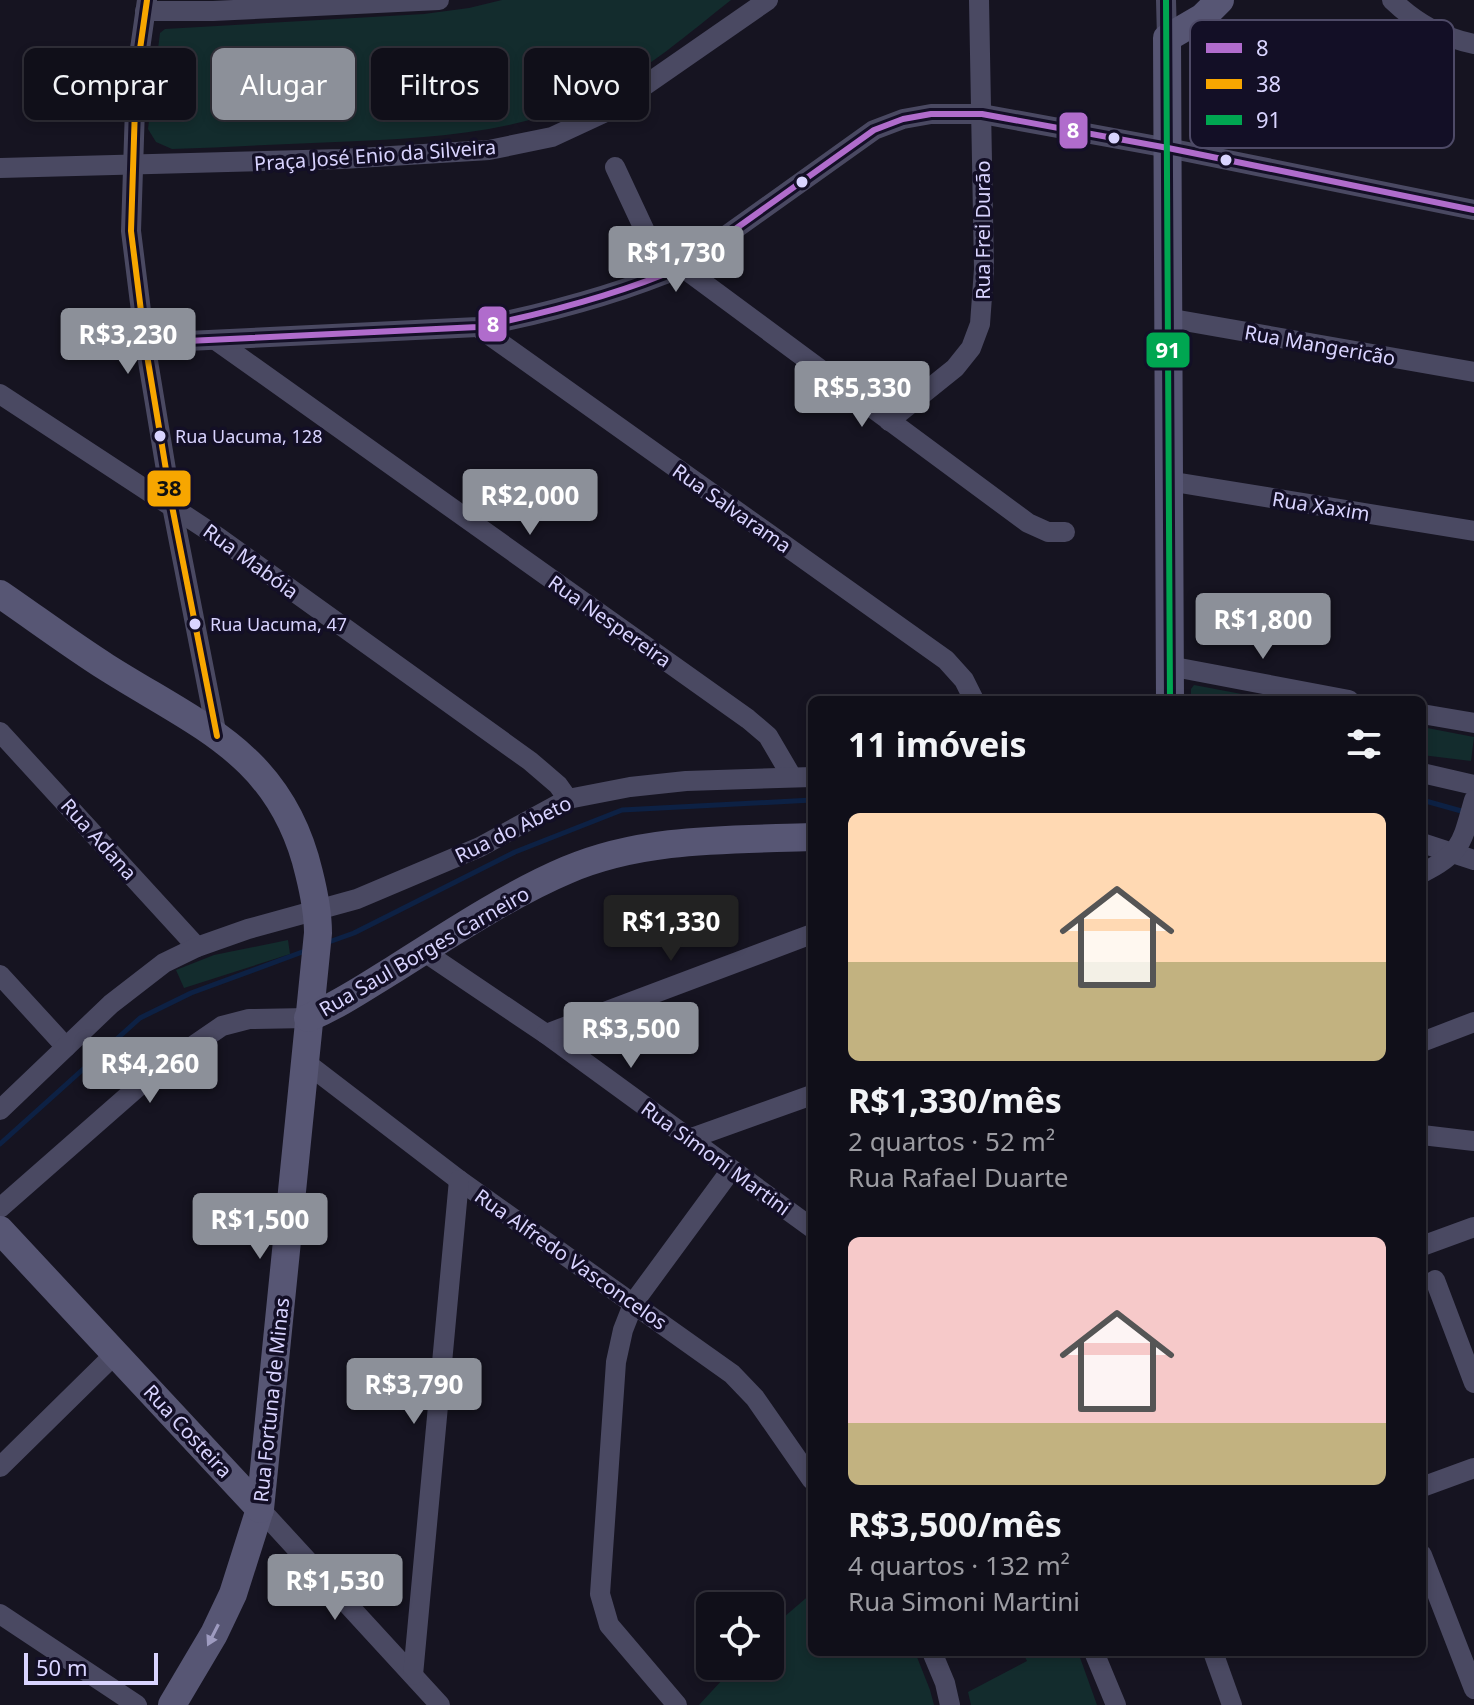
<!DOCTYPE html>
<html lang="pt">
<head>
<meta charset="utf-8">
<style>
	body { margin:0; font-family:"Noto Sans",sans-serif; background:#1e1d26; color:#f1f3f6; height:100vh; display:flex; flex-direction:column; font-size:30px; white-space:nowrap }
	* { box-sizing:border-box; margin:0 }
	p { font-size:26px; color:#9c9ca2 }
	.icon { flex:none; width:44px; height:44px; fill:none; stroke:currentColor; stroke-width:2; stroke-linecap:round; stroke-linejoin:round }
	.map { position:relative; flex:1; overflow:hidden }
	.side { position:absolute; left:808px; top:696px; width:618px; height:960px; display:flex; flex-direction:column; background:#100f19; border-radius:12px; box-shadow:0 4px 12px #0003,0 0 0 2px #302f38 }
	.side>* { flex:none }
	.guide { position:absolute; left:24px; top:48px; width:664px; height:72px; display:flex; gap:16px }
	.controls { position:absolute; left:696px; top:1592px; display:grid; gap:16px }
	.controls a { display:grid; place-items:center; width:88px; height:88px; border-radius:12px; background:#100f19; box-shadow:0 4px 12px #0003,0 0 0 2px #302f38; font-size:40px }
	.scale { position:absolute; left:24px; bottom:20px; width:134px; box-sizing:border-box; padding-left:8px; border:4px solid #d9d4ff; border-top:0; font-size:22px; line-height:28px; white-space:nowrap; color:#d9d4ff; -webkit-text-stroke:6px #130f26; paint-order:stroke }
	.price { position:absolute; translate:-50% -68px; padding:0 18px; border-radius:8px; background:#8c9099; color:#fff; font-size:26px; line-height:52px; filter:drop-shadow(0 2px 4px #0008) }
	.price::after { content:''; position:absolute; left:50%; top:48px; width:24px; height:18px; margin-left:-12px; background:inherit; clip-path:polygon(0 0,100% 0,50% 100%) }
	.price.on { background:#222; color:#fff }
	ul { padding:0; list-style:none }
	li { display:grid; align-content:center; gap:16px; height:424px; padding:0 40px }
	li span { display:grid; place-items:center; height:248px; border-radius:12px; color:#555 }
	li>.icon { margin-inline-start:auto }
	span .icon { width:144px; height:144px; fill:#fffc; stroke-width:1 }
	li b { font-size:34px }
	h2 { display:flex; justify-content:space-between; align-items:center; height:96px; padding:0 40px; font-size:34px }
	.chip { padding:0 28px; border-radius:12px; background:#100f19; box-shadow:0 4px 12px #0003,0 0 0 2px #302f38; font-size:28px; line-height:72px }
	.chip.on { background:#8c9099; color:#fff }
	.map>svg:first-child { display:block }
	.green { fill:#132c2d }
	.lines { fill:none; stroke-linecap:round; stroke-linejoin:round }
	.stream { stroke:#0d2144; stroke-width:5 }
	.street { stroke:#4a4962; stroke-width:20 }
	.secondary { stroke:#575674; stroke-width:28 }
	.bus-1-casing { stroke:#130f26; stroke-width:12 }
	.bus-2-casing { stroke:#130f26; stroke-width:12 }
	.bus-3-casing { stroke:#130f26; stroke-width:12 }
	.bus-1 { stroke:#b06ccc; stroke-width:6 }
	.bus-2 { stroke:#f7a600; stroke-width:6 }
	.bus-3 { stroke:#00a651; stroke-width:6 }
	.oneway { fill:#9e9bc0 }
	.bus-dot { fill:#d9d4ff; stroke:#130f26; stroke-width:3 }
	.labels { text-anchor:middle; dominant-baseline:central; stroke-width:7; stroke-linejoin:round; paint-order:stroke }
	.bus-label { font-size:18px; fill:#d9d4ff; stroke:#130f26; text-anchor:start }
	.street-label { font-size:20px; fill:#d9d4ff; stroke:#130f26 }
	.key { fill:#130f26; stroke:#4e4a67; stroke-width:2 }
	.key-label { font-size:22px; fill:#d9d4ff }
	.line-badge { stroke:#130f26; stroke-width:3 }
	.badge-label { font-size:22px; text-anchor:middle; font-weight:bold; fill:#fff }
	.pale-badge-label { font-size:22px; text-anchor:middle; font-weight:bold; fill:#111 }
</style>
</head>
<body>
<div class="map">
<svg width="1474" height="1705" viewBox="0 0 1474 1705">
	<rect width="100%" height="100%" fill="#161421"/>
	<g class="green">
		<path d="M502 0H731C689 33 646 71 597 95 515 135 426 138 336 142 281 144 227 147 172 149L156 142 148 129 160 33 165 29 424 14 469 8Z"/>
		<polygon points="1194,685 1273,700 1191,700 1191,689"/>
		<polygon points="1422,727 1474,737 1471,761 1422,755"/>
		<polygon points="288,940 290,954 184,988 176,970 214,955"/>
		<polygon points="812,1593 812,1652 915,1652 930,1690 934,1705 699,1705 735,1666 770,1666 770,1629"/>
		<polygon points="1030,1652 1078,1652 1097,1705 971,1705 968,1692 1027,1661 1024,1655"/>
	</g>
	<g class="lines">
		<g class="stream">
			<polyline points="1422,800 1465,812"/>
			<polyline points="326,943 354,933 515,852 622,810 812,800"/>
			<polyline points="0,1144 140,1018 191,993 305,951"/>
		</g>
		<g class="street">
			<polyline points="147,0 136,77 131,231 145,343 172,506 217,736"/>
			<polyline points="1166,0 1167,38"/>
			<path d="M1392 0C1416 23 1441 37 1474 44"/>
			<polyline points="145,11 213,11 439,0"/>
			<polyline points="615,167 665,274"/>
			<polyline points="0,168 342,159 489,150 552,137 608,111 768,0"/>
			<polyline points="682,267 1028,523 1048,532 1065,532"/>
			<polyline points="1167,318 1474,372"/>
			<polyline points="478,327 946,660 964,680 974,700"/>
			<polyline points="217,341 748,719 768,736 792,777"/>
			<path d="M145 343 478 327C547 313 617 295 682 267L874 130 903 119 931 114H982L1168 148 1474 210"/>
			<polyline points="0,394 218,537 530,761 558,785 568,799"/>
			<polyline points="889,421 955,368 971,348 980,324 984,269 979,0"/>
			<polyline points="1168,481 1474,531"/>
			<polyline points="1169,666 1349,700"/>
			<polyline points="1422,714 1474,723"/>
			<polyline points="0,732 197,947"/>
			<polyline points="1422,773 1474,785"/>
			<polyline points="1422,843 1474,860"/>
			<path d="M1422 873C1463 853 1462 841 1474 800"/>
			<polyline points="423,951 546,1034 812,1228"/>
			<polyline points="0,975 66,1047"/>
			<polyline points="546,1034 812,934"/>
			<polyline points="1422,1042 1474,1022"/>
			<polyline points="305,1062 459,1180 732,1374 755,1398 812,1480"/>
			<polyline points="0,1110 111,1004 164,963 197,947 248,929 357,899 480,847 568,799 630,787 686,781 812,777"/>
			<polyline points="1422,1135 1474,1141"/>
			<polyline points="689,1139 812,1095"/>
			<polyline points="0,1208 155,1072 222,1026 249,1019 308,1018"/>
			<polyline points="1422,1246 1474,1227"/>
			<polyline points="1435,1280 1474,1383"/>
			<polyline points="0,1467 116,1353"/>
			<polyline points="1422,1487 1474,1468"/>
			<polyline points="260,1509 440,1705"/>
			<polyline points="1422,1555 1474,1689"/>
			<polyline points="0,1614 137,1705"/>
			<polyline points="932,1652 945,1683 950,1705"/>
			<polyline points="1094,1652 1116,1705"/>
			<polyline points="1213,1652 1232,1705"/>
			<polyline points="413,1675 459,1180"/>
			<polyline points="677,1705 609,1625 600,1594 616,1362 623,1330 634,1302 731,1170"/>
		</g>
		<g class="secondary">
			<path d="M0 594C35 618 70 644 106 667 199 726 281 754 309 873 314 893 318 912 318 933L260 1509 233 1594 214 1634 172 1705"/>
			<polyline points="1170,700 1167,38 1203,17 1220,0"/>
			<path d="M308 1018C339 1005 365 987 393 970 445 937 510 894 567 870 644 837 730 840 812 837"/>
			<polyline points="0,1230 260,1509"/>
		</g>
		<defs>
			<path id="bus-1" d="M145 343 478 327C547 313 617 295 682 267L874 130 903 119 931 114H982L1168 148 1474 210"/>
			<polyline id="bus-2" points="147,0 136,77 131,231 145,343 172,506 217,736"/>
			<polyline id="bus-3" points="1166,0 1170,700"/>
		</defs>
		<use href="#bus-1" class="bus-1-casing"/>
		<use href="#bus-2" class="bus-2-casing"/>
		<use href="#bus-3" class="bus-3-casing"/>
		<use href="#bus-1" class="bus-1"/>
		<use href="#bus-2" class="bus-2"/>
		<use href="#bus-3" class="bus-3"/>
	</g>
	<defs><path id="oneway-solid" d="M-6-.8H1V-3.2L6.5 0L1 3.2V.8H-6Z" transform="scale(2)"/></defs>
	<use class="oneway" href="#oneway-solid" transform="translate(213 1635) rotate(117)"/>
	<g class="bus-dot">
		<circle cx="1114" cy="138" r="7"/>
		<circle cx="1226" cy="160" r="7"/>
		<circle cx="802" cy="182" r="7"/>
		<circle cx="160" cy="436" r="7"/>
		<circle cx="195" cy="624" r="7"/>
	</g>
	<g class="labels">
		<g class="bus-label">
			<text x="175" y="436">Rua Uacuma, 128</text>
			<text x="210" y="624">Rua Uacuma, 47</text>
		</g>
		<g class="street-label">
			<text transform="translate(375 155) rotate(-4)">Praça José Enio da Silveira</text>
			<text transform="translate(982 230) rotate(-90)">Rua Frei Durão</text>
			<text transform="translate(1320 345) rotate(10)">Rua Mangericão</text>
			<text transform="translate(1321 506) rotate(9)">Rua Xaxim</text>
			<text transform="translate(732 508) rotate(35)">Rua Salvarama</text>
			<text transform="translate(251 561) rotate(36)">Rua Mabóia</text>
			<text transform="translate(610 621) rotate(35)">Rua Nespereira</text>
			<text transform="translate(513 829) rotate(-26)">Rua do Abeto</text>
			<text transform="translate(99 839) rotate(48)">Rua Adana</text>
			<text transform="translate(424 951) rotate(-30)">Rua Saul Borges Carneiro</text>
			<text transform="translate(716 1158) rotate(36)">Rua Simoni Martini</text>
			<text transform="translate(571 1259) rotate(35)">Rua Alfredo Vasconcelos</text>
			<text transform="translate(271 1400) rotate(-84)">Rua Fortuna de Minas</text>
			<text transform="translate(188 1431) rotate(47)">Rua Costeira</text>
		</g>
	</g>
	<rect x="1190" y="20" width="264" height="128" rx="12" class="key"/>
	<rect x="1206" y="43" width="36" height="10" fill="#b06ccc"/>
	<rect x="1206" y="79" width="36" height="10" fill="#f7a600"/>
	<rect x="1206" y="115" width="36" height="10" fill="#00a651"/>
	<g class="key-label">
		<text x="1256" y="56">8</text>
		<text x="1256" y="92">38</text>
		<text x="1256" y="128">91</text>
	</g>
	<g class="line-badge">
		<rect x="1058" y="111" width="31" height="39" rx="8" fill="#b06ccc"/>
		<rect x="477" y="305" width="31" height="38" rx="8" fill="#b06ccc"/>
		<rect x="1145" y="331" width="46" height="38" rx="8" fill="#00a651"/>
		<rect x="146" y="469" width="46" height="39" rx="8" fill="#f7a600"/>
	</g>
	<g class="badge-label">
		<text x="1073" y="138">8</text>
		<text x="493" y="332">8</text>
		<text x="1168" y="358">91</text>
	</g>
	<g class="pale-badge-label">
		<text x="169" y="496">38</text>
	</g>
</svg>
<div class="controls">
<a><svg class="icon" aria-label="locate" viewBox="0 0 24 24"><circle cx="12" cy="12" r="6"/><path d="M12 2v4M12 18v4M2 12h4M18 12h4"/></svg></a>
</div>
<div class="scale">50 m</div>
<b class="price" style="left:676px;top:294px">R$1,730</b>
<b class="price" style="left:128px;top:376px">R$3,230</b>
<b class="price" style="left:862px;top:429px">R$5,330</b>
<b class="price" style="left:530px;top:537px">R$2,000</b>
<b class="price" style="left:1263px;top:661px">R$1,800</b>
<b class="price on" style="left:671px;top:963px">R$1,330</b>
<b class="price" style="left:631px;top:1070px">R$3,500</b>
<b class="price" style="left:150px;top:1105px">R$4,260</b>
<b class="price" style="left:260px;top:1261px">R$1,500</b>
<b class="price" style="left:414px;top:1426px">R$3,790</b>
<b class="price" style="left:335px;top:1622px">R$1,530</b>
<div class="guide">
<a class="chip">Comprar</a>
<a class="chip on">Alugar</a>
<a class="chip">Filtros</a>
<a class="chip">Novo</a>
</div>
<section class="side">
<h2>11 imóveis<svg class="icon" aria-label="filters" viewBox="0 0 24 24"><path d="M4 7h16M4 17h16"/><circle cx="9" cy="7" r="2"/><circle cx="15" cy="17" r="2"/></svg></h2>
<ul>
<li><span style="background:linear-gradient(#ffd9b3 60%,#c2b280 0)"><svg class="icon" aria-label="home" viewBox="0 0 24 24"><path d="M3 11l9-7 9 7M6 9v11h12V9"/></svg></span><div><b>R$1,330/mês</b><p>2 quartos · 52 m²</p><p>Rua Rafael Duarte</p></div></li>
<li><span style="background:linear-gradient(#f6c9c9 75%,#c2b280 0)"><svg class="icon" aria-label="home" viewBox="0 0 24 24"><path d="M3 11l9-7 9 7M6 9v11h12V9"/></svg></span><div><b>R$3,500/mês</b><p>4 quartos · 132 m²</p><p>Rua Simoni Martini</p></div></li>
</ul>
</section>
</div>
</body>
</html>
